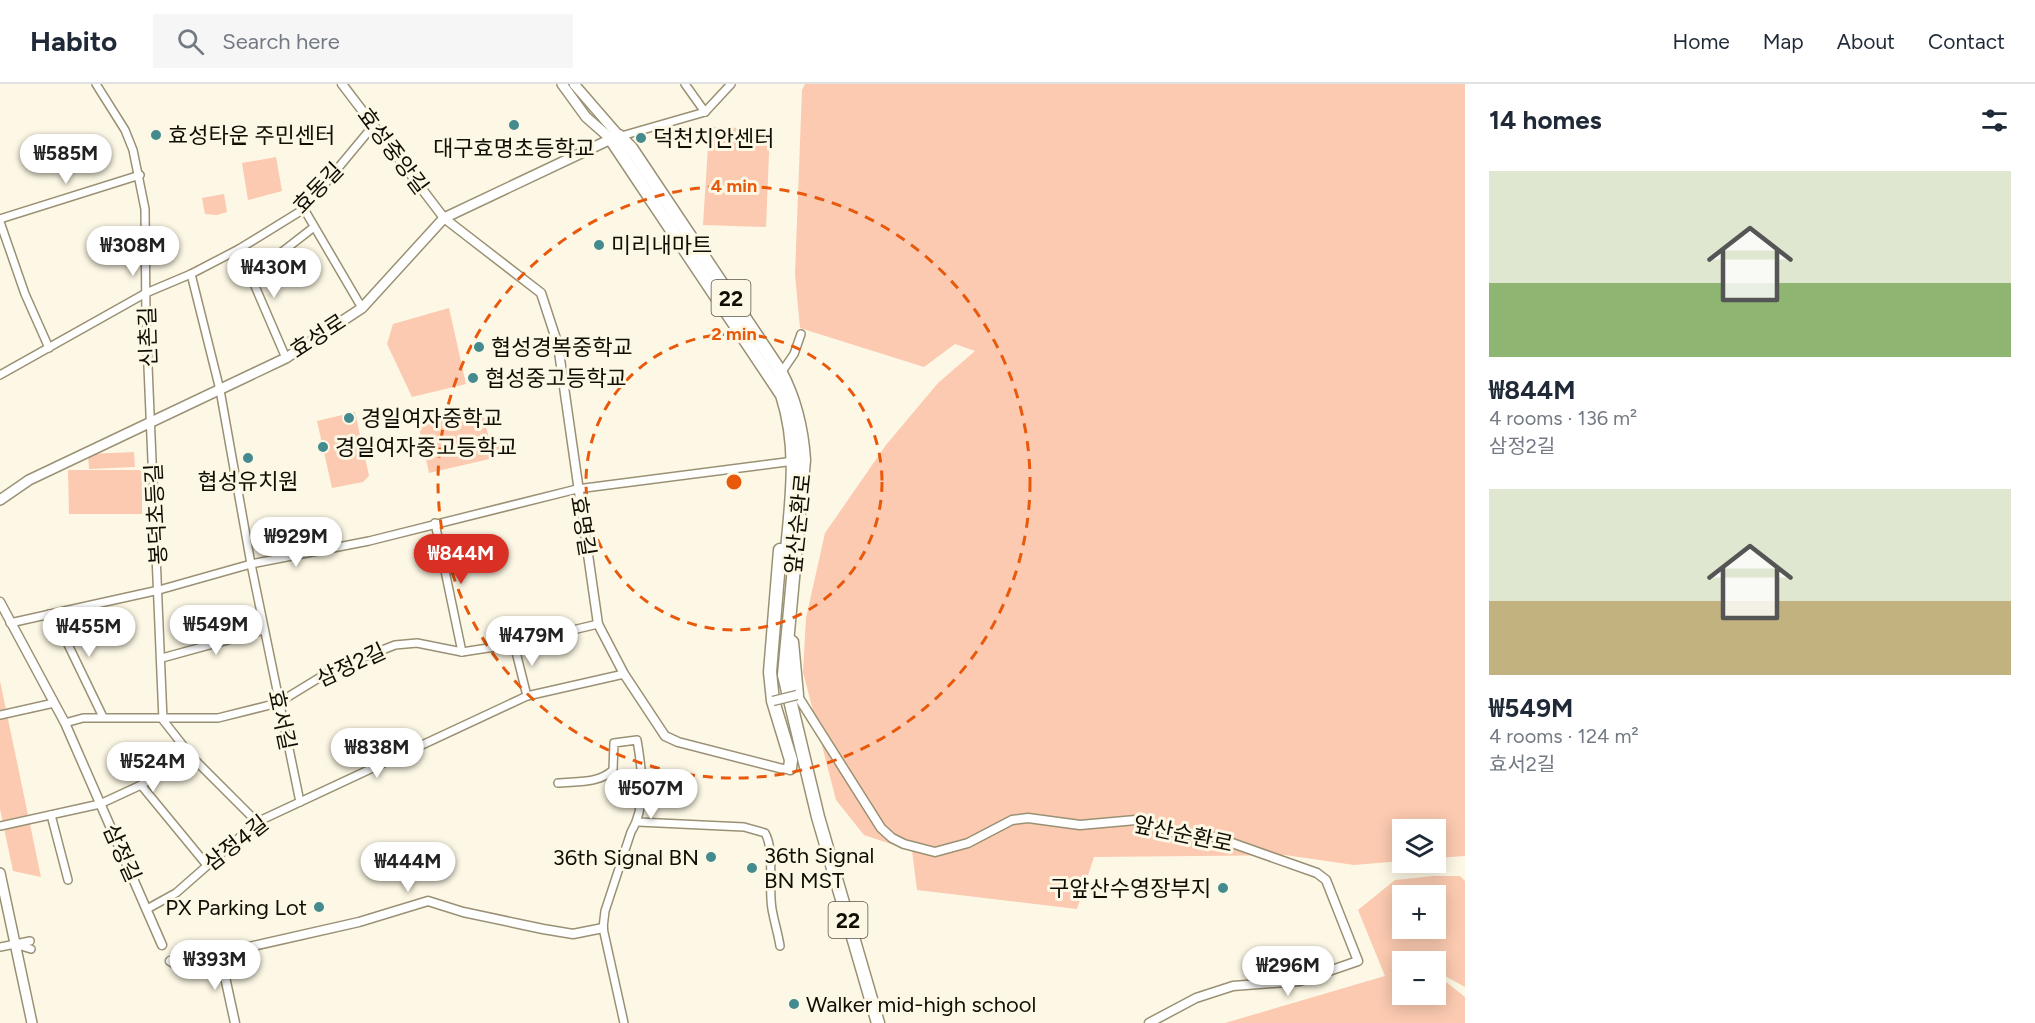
<!DOCTYPE html>
<html lang="en">
<head>
<meta charset="utf-8">
<style>
	body { margin:0; font-family:Figtree,"Noto Sans KR",sans-serif; background:#f6f6f7; color:#1f2937; height:100vh; display:flex; flex-direction:column; font-size:22px; white-space:nowrap }
	* { box-sizing:border-box; margin:0 }
	p { font-size:20px; color:#747a83 }
	.icon { flex:none; width:33px; height:33px; fill:none; stroke:currentColor; stroke-width:2; stroke-linecap:round; stroke-linejoin:round }
	.map { position:relative; flex:1; overflow:hidden }
	.drawer { display:flex; flex-direction:column; background:#fff; width:570px }
	.drawer>* { flex:none }
	.tools { position:absolute; left:1392px; top:735px; display:grid; gap:12px }
	.tools a { display:grid; place-items:center; width:54px; height:54px; border-radius:0px; background:#fff; box-shadow:0 3px 15px #0003; font-size:30px }
	.price { position:absolute; translate:-50% -51px; padding:0 14px; border-radius:21px; background:#fff; color:#222; font-size:20px; line-height:39px; filter:drop-shadow(0 2px 3px #0008) }
	.price::after { content:''; position:absolute; left:50%; top:36px; width:18px; height:14px; margin-left:-9px; background:inherit; clip-path:polygon(0 0,100% 0,50% 100%) }
	.price.on { background:#d93025; color:#fff }
	ul { padding:0; list-style:none }
	li { display:grid; align-content:center; gap:12px; height:318px; padding:0 24px }
	li span { display:grid; place-items:center; height:186px; border-radius:0px; color:#555 }
	li>.icon { margin-inline-start:auto }
	span .icon { width:108px; height:108px; fill:#fffc; stroke-width:1 }
	li b { font-size:26px }
	h2 { display:flex; justify-content:space-between; align-items:center; height:72px; padding:0 24px; font-size:26px }
	header { display:flex; align-items:center; gap:36px; box-sizing:border-box; height:84px; padding:0 30px; background:#fff; border-bottom:2px solid #e0e1e3 }
	header strong { font-size:28px }
	nav { display:flex; gap:33px; margin-inline-start:auto; font-size:21px }
	.search { width:420px; height:54px; background:#f6f6f7; display:flex; align-items:center; gap:15px; box-sizing:border-box; padding:0 21px; border-radius:0px; color:#747a83; font-size:22px }
	main { display:flex; flex:1; min-height:0 }
	.map>svg:first-child { display:block }
	.green { fill:#fbcab0; fill-rule:evenodd }
	.lines { fill:none; stroke-linecap:round; stroke-linejoin:round }
	.minor-casing { stroke:#9a9174; stroke-width:10 }
	.tertiary-casing { stroke:#9a9174; stroke-width:11 }
	.secondary-casing { stroke:#9a9174; stroke-width:12 }
	.trunk-casing { stroke:#9a9174; stroke-width:15 }
	.minor { stroke:#fff; stroke-width:7 }
	.tertiary { stroke:#fff; stroke-width:8 }
	.secondary { stroke:#fff; stroke-width:9 }
	.trunk { stroke:#fff; stroke-width:12 }
	.tertiary-bridge-casing { stroke:#9a9174; stroke-width:11; stroke-linecap:butt }
	.tertiary-bridge { stroke:#fff; stroke-width:8 }
	.ring { fill:none; stroke:#e8590c; stroke-width:3; stroke-dasharray:10 8 }
	.poi-dot { fill:#438b8f; stroke:#fdf8e5; stroke-width:2 }
	.labels { text-anchor:middle; dominant-baseline:central; stroke-width:6; stroke-linejoin:round; paint-order:stroke }
	.shield { fill:#fdf8e5; stroke:#585448; stroke-width:1.5 }
	.shield-label { font-size:21px; font-weight:bold; fill:#110e04 }
	.poi-label { font-size:22px; fill:#110e04; stroke:#fdf8e5; text-anchor:start }
	.street-label { font-size:22px; fill:#110e04; stroke:#fdf8e5 }
	.centre { fill:#e8590c; stroke:#fdf8e5; stroke-width:3 }
	.ring-label { font-size:18px; text-anchor:middle; font-weight:bold; fill:#e8590c; stroke:#fdf8e5; stroke-width:6; stroke-linejoin:round; paint-order:stroke }
</style>
</head>
<body>
<header>
<strong>Habito</strong>
<div class="search"><svg class="icon" aria-label="search" viewBox="0 0 24 24"><circle cx="10" cy="10" r="6"/><path d="M15 15l6 6"/></svg>Search here</div>
<nav><a>Home</a><a>Map</a><a>About</a><a>Contact</a></nav>
</header>
<main>
<div class="map">
<svg width="1465" height="939" viewBox="0 0 1465 939">
	<rect width="100%" height="100%" fill="#fdf8e5"/>
	<g class="green">
		<polygon points="805,0 1465,0 1465,772 1436,774 1436,746 1402,746 1402,777 1354,781 1285,771 1094,773 1077,825 917,806 912,767 864,751 836,716 803,588 806,534 825,449 886,361 938,299 975,267 955,260 924,283 800,244 795,190 802,6"/>
		<polygon points="713,43 770,45 766,143 703,141 709,46"/>
		<polygon points="276,73 282,107 248,116 242,79"/>
		<polygon points="224,110 227,128 217,131 205,130 202,114"/>
		<polygon points="449,224 466,300 412,313 387,260 393,240"/>
		<polygon points="481,321 490,359 512,355 515,369 429,389 417,335"/>
		<polygon points="355,328 369,392 363,398 332,404 317,337"/>
		<polygon points="134,368 135,383 89,385 88,370"/>
		<polygon points="68,386 142,386 142,430 69,430"/>
		<polygon points="0,597 41,793 13,787 0,725"/>
		<path d="M1433 792H1460L1465 797V903L1436 887V878H1402V910H1436V890L1465 913V939H1225L1385 892 1358 826 1395 796ZM1402 812H1436V844H1402Z"/>
	</g>
	<g class="lines">
		<defs>
			<g id="minor">
				<polyline points="96,0 125,46 133,66 145,125 146,235 163,636 192,673 257,738"/>
				<polyline points="685,0 705,28"/>
				<polyline points="705,28 731,0"/>
				<polyline points="618,53 705,28"/>
				<polyline points="304,125 362,224"/>
				<polyline points="0,135 140,91"/>
				<polyline points="0,138 25,210 49,264"/>
				<polyline points="239,165 286,274"/>
				<polyline points="191,190 220,306 251,480 300,718"/>
				<polyline points="251,192 314,143"/>
				<polyline points="781,289 794,270 801,250"/>
				<polyline points="0,291 146,209 191,190 239,165 304,125 373,42"/>
				<polyline points="435,439 462,568"/>
				<polyline points="49,530 62,548 103,633"/>
				<polyline points="10,539 159,506 251,480 369,457 577,405 794,377"/>
				<polyline points="514,560 527,612"/>
				<polyline points="162,574 264,546"/>
				<polyline points="0,631 54,619"/>
				<polyline points="65,639 83,634 218,634 278,619 332,586 395,561 417,559 462,568 514,560 598,540"/>
				<path d="M558 699C576 697 598 700 613 686L614 659 637 656C642 685 647 722 631 748L605 827 603 844 624 939"/>
				<polyline points="141,701 206,780"/>
				<polyline points="51,731 68,796"/>
				<path d="M638 738 744 743 765 749C775 766 768 802 772 825 774 837 778 849 780 862"/>
				<polyline points="0,742 100,720 141,701 192,673"/>
				<polyline points="147,825 176,809 257,738 527,612 624,590"/>
				<polyline points="18,861 31,865"/>
				<polyline points="0,863 30,857"/>
			</g>
			<g id="tertiary">
				<polyline points="342,0 444,134 541,209 558,261 598,540 624,590 665,652 678,658 783,685 790,684"/>
				<polyline points="0,518 65,639 162,861"/>
				<polyline points="797,611 881,744 892,754 904,760 935,768 968,759 1012,736 1028,734 1080,741 1136,736 1178,750 1215,753 1317,789 1326,796 1358,877 1300,897 1233,902 1196,914 1149,939"/>
				<polyline points="220,870 235,939"/>
				<polyline points="170,877 182,884 200,874 359,838 428,817 463,828 543,845 573,850 603,844"/>
			</g>
			<g id="secondary">
				<polyline points="574,0 619,52"/>
				<polyline points="0,416 29,396 286,274 362,224 444,134 611,55 586,33 562,0"/>
				<polyline points="0,789 32,939"/>
			</g>
			<g id="trunk">
				<path d="M619 52 631 64 780 287C795 315 802 345 804 376L784 591 818 733 878 939"/>
				<path d="M611 55 782 311C800 366 791 420 786 476"/>
				<polyline points="780,466 770,588 773,617 791,676 790,684"/>
				<polyline points="792,558 797,611"/>
			</g>
		</defs>
		<use href="#minor" class="minor-casing"/>
		<use href="#tertiary" class="tertiary-casing"/>
		<use href="#secondary" class="secondary-casing"/>
		<use href="#trunk" class="trunk-casing"/>
		<use href="#minor" class="minor"/>
		<use href="#tertiary" class="tertiary"/>
		<use href="#secondary" class="secondary"/>
		<use href="#trunk" class="trunk"/>
		<defs>
			<polyline id="tertiary-bridge" points="773,617 797,611"/>
		</defs>
		<use href="#tertiary-bridge" class="tertiary-bridge-casing"/>
		<use href="#tertiary-bridge" class="tertiary-bridge"/>
	</g>
	<g class="ring">
		<circle cx="734" cy="398" r="148"/>
		<circle cx="734" cy="398" r="296"/>
	</g>
	<g class="poi-dot">
		<circle cx="514" cy="41" r="6"/>
		<circle cx="156" cy="51" r="6"/>
		<circle cx="641" cy="54" r="6"/>
		<circle cx="599" cy="161" r="6"/>
		<circle cx="479" cy="263" r="6"/>
		<circle cx="473" cy="294" r="6"/>
		<circle cx="349" cy="334" r="6"/>
		<circle cx="323" cy="363" r="6"/>
		<circle cx="248" cy="374" r="6"/>
		<circle cx="711" cy="773" r="6"/>
		<circle cx="752" cy="784" r="6"/>
		<circle cx="1223" cy="804" r="6"/>
		<circle cx="319" cy="823" r="6"/>
		<circle cx="794" cy="920" r="6"/>
	</g>
	<g class="labels">
		<g class="shield">
			<rect x="711.5" y="196" width="39" height="36" rx="4.5"/>
			<rect x="828.5" y="818" width="39" height="36" rx="4.5"/>
		</g>
		<g class="shield-label">
			<text x="731" y="214">22</text>
			<text x="848" y="836">22</text>
		</g>
		<g class="poi-label">
			<text x="168" y="51">효성타운 주민센터</text>
			<text x="653" y="54">덕천치안센터</text>
			<text x="514" y="64" text-anchor="middle">대구효명초등학교</text>
			<text x="611" y="161">미리내마트</text>
			<text x="491" y="263">협성경복중학교</text>
			<text x="485" y="294">협성중고등학교</text>
			<text x="361" y="334">경일여자중학교</text>
			<text x="335" y="363">경일여자중고등학교</text>
			<text x="248" y="397" text-anchor="middle">협성유치원</text>
			<text x="764" y="771">36th Signal<tspan x="764" dy="25">BN MST</tspan></text>
			<text x="699" y="773" text-anchor="end">36th Signal BN</text>
			<text x="1211" y="804" text-anchor="end">구앞산수영장부지</text>
			<text x="307" y="823" text-anchor="end">PX Parking Lot</text>
			<text x="806" y="920">Walker mid-high school</text>
		</g>
		<g class="street-label">
			<text transform="translate(393 67) rotate(53)">효성중앙길</text>
			<text transform="translate(318 104) rotate(-46)">효동길</text>
			<text transform="translate(318 252) rotate(-33)">효성로</text>
			<text transform="translate(148 253) rotate(-92)">신촌길</text>
			<text transform="translate(156 430) rotate(-93)">봉덕초등길</text>
			<text transform="translate(798 440) rotate(-84)">앞산순환로</text>
			<text transform="translate(583 442) rotate(81)">효명길</text>
			<text transform="translate(351 581) rotate(-25)">삼정2길</text>
			<text transform="translate(282 636) rotate(78)">효서길</text>
			<text transform="translate(1183 750) rotate(12)">앞산순환로</text>
			<text transform="translate(236 759) rotate(-38)">삼정4길</text>
			<text transform="translate(122 769) rotate(66)">삼정길</text>
		</g>
	</g>
	<circle cx="734" cy="398" r="9" class="centre"/>
	<g class="ring-label">
		<text x="734" y="108">4 min</text>
		<text x="734" y="256">2 min</text>
	</g>
</svg>
<div class="tools">
<a><svg class="icon" aria-label="layers" viewBox="0 0 24 24"><path d="M12 4l9 5-9 5-9-5zM3 14l9 5 9-5"/></svg></a>
<a>+</a>
<a>−</a>
</div>
<b class="price" style="left:66px;top:101px">₩585M</b>
<b class="price" style="left:133px;top:193px">₩308M</b>
<b class="price" style="left:274px;top:215px">₩430M</b>
<b class="price" style="left:296px;top:484px">₩929M</b>
<b class="price on" style="left:461px;top:501px">₩844M</b>
<b class="price" style="left:216px;top:572px">₩549M</b>
<b class="price" style="left:89px;top:574px">₩455M</b>
<b class="price" style="left:532px;top:583px">₩479M</b>
<b class="price" style="left:377px;top:695px">₩838M</b>
<b class="price" style="left:153px;top:709px">₩524M</b>
<b class="price" style="left:651px;top:736px">₩507M</b>
<b class="price" style="left:408px;top:809px">₩444M</b>
<b class="price" style="left:215px;top:907px">₩393M</b>
<b class="price" style="left:1288px;top:913px">₩296M</b>
</div>
<section class="drawer">
<h2>14 homes<svg class="icon" aria-label="filters" viewBox="0 0 24 24"><path d="M4 7h16M4 17h16"/><circle cx="9" cy="7" r="2"/><circle cx="15" cy="17" r="2"/></svg></h2>
<ul>
<li><span style="background:linear-gradient(#dfe7d0 60%,#8fb573 0)"><svg class="icon" aria-label="home" viewBox="0 0 24 24"><path d="M3 11l9-7 9 7M6 9v11h12V9"/></svg></span><div><b>₩844M</b><p>4 rooms · 136 m²</p><p>삼정2길</p></div></li>
<li><span style="background:linear-gradient(#dfe7d0 60%,#c2b280 0)"><svg class="icon" aria-label="home" viewBox="0 0 24 24"><path d="M3 11l9-7 9 7M6 9v11h12V9"/></svg></span><div><b>₩549M</b><p>4 rooms · 124 m²</p><p>효서2길</p></div></li>
</ul>
</section>
</main>
</body>
</html>
